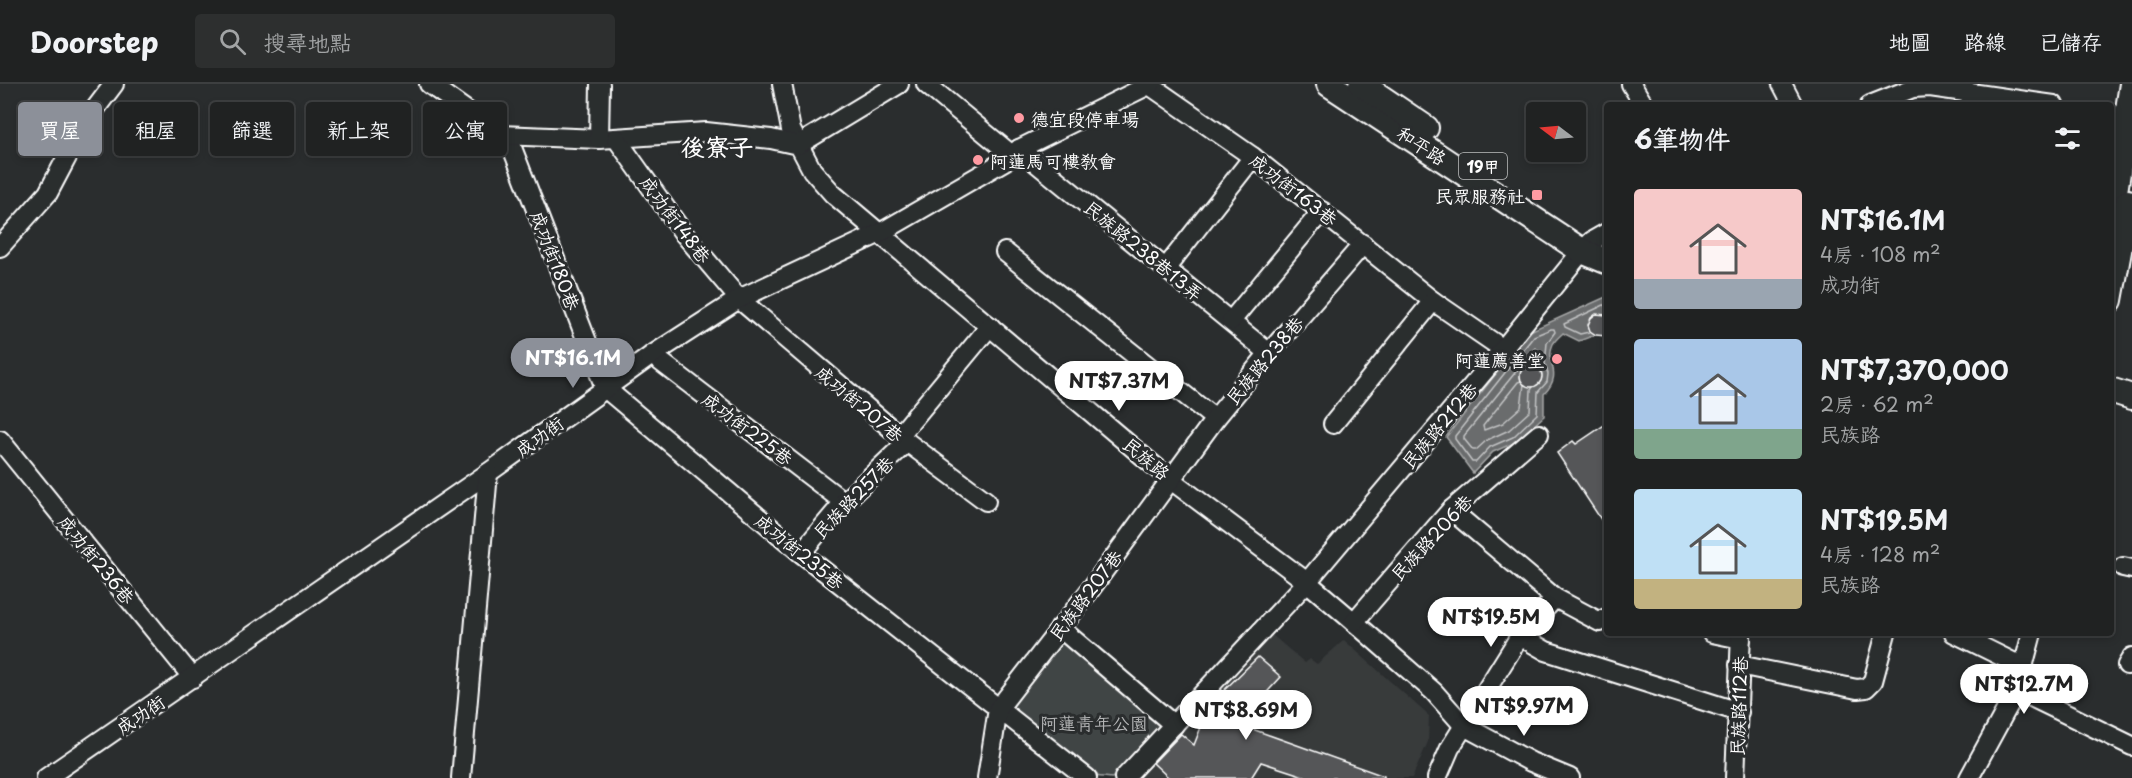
<!DOCTYPE html>
<html lang="zh-TW">
<head>
<meta charset="utf-8">
<style>
	body { margin:0; font-family:"Playpen Sans","LXGW WenKai TC",sans-serif; background:#2d2f2f; color:#f1f3f6; height:100vh; display:flex; flex-direction:column; font-size:22px; white-space:nowrap }
	* { box-sizing:border-box; margin:0 }
	p { font-size:20px; color:#a2a4a5 }
	.icon { flex:none; width:33px; height:33px; fill:none; stroke:currentColor; stroke-width:2; stroke-linecap:round; stroke-linejoin:round }
	.map { position:relative; flex:1; overflow:hidden }
	.panel { position:absolute; left:1604px; top:18px; width:510px; height:534px; display:flex; flex-direction:column; background:#202222; border-radius:6px; box-shadow:0 3px 9px #0003,0 0 0 2px #3d3f40 }
	.panel>* { flex:none }
	.guide { position:absolute; left:18px; top:18px; width:570px; height:54px; display:flex; gap:12px }
	.needle { width:39px; rotate:286deg }
	.buttons { position:absolute; left:1526px; top:18px; display:grid; gap:12px }
	.buttons a { display:grid; place-items:center; width:60px; height:60px; border-radius:6px; background:#202222; box-shadow:0 3px 9px #0003,0 0 0 2px #3d3f40; font-size:30px }
	.price { position:absolute; translate:-50% -51px; padding:0 14px; border-radius:21px; background:#fff; color:#222; font-size:20px; line-height:39px; filter:drop-shadow(0 2px 3px #0008) }
	.price::after { content:''; position:absolute; left:50%; top:36px; width:18px; height:14px; margin-left:-9px; background:inherit; clip-path:polygon(0 0,100% 0,50% 100%) }
	.price.selected { background:#8c9099; color:#fff }
	ul { padding:0; list-style:none }
	li { display:flex; align-items:center; gap:18px; height:150px; padding:0 30px }
	li span { display:grid; place-items:center; flex:none; width:168px; height:120px; border-radius:6px; color:#555 }
	li>.icon { margin-inline-start:auto }
	span .icon { width:72px; height:72px; fill:#fffc; stroke-width:1 }
	li b { font-size:26px }
	h2 { display:flex; justify-content:space-between; align-items:center; height:72px; padding:0 30px; font-size:26px }
	.pill { padding:0 21px; border-radius:6px; background:#202222; box-shadow:0 3px 9px #0003,0 0 0 2px #3d3f40; font-size:21px; line-height:54px }
	.pill.selected { background:#8c9099; color:#fff }
	header { display:flex; align-items:center; gap:36px; box-sizing:border-box; height:84px; padding:0 30px; background:#202222; border-bottom:2px solid #3d3f40 }
	header strong { font-size:28px }
	nav { display:flex; gap:33px; margin-inline-start:auto; font-size:21px }
	.search { width:420px; height:54px; background:#2d2f2f; display:flex; align-items:center; gap:15px; box-sizing:border-box; padding:0 21px; border-radius:6px; color:#a2a4a5; font-size:22px }
	.map>svg:first-child { display:block }
	.built { fill:#373a3b }
	.green { fill:#414445; stroke:#a0a2a2; stroke-width:1.5 }
	.water { fill:#6a6c6d; stroke:#a6a7a7; stroke-width:1.5 }
	.lines { fill:none; stroke-linecap:round; stroke-linejoin:round }
	.shore { stroke:#c3c4c5; stroke-width:1.5 }
	.building { fill:#555758; stroke:#fff; stroke-width:1.5 }
	.minor-casing { stroke:#fff; stroke-width:22 }
	.major-casing { stroke:#fff; stroke-width:28 }
	.minor { stroke:#2a2d2e; stroke-width:18 }
	.major { stroke:#2a2d2e; stroke-width:24 }
	.poi-dot { fill:#ff9aa2; stroke:#2a2d2e; stroke-width:2 }
	.labels { text-anchor:middle; dominant-baseline:central; stroke-width:6; stroke-linejoin:round; paint-order:stroke }
	.shield { fill:#2a2d2e; stroke:#bfc0c0; stroke-width:1.5 }
	.shield-label { font-size:16px; font-weight:bold; fill:#fff }
	.poi-label { font-size:18px; fill:#fff; stroke:#2a2d2e; text-anchor:start }
	.street-label { font-size:18px; fill:#fff; stroke:#2a2d2e }
	.park-label { font-size:18px; fill:#b3b4b5; stroke:#2a2d2e }
	.district-label { font-size:24px; font-weight:bold; fill:#fff; stroke:#2a2d2e }
</style>
</head>
<body>
<header>
<strong>Doorstep</strong>
<div class="search"><svg class="icon" aria-label="search" viewBox="0 0 24 24"><circle cx="10" cy="10" r="6"/><path d="M15 15l6 6"/></svg>搜尋地點</div>
<nav><a>地圖</a><a>路線</a><a>已儲存</a></nav>
</header>
<div class="map">
<svg width="2132" height="694" viewBox="0 0 2132 694">
	<rect width="100%" height="100%" fill="#2a2d2e"/>
	<filter id="ink" filterUnits="userSpaceOnUse"><feTurbulence type="fractalNoise" baseFrequency=".0167" numOctaves="2"/><feDisplacementMap in="SourceGraphic" scale="12" xChannelSelector="R" yChannelSelector="G"/><feConvolveMatrix kernelMatrix="1 2 1 2 8 2 1 2 1" color-interpolation-filters="sRGB"/></filter>
	<g filter="url(#ink)">
		<polygon class="built" points="1271,550 1305,579 1310,575 1317,580 1344,556 1429,632 1428,658 1412,694 1132,694"/>
		<polygon class="green" points="1060,557 1165,641 1112,694 1094,692 1008,620"/>
		<path class="water" d="M1606 213V247L1579 257 1563 249C1560 252 1555 256 1553 260 1544 279 1565 288 1544 310V332L1516 358 1493 368 1473 389 1446 353 1530 247Z"/>
		<g class="lines">
			<g class="shore">
				<polygon points="1551,245 1554,245 1555,248 1547,259 1545,280 1548,290 1547,298 1538,308 1537,330 1513,353 1490,363 1476,378 1472,378 1455,355 1455,352 1534,252"/>
				<polyline points="1589,248 1580,250 1565,243 1564,240 1606,220"/>
				<polygon points="1535,264 1538,266 1538,281 1540,291 1531,306 1530,327 1509,346 1487,356 1476,366 1473,366 1464,355 1464,352"/>
				<polygon points="1521,297 1524,300 1521,323 1503,339 1484,346 1483,342 1518,298"/>
			</g>
		</g>
		<g class="building">
			<polygon points="1596,230 1606,231 1606,252 1596,251 1590,247 1588,241 1591,234"/>
			<circle cx="1531" cy="292" r="11"/>
			<polygon points="1606,340 1606,443 1557,369 1573,357 1576,360"/>
			<polygon points="1258,573 1281,593 1238,640 1384,692 1384,694 1310,694 1261,678 1251,694 1169,694 1153,679 1181,650 1194,661 1210,620"/>
		</g>
		<g class="lines">
			<defs>
				<g id="minor">
					<polyline points="429,0 501,51 511,61 605,304 801,469 1087,694"/>
					<polyline points="782,0 791,46 812,86 833,110 1171,396 1307,498 1354,538 1434,608 1464,642 1531,678 1570,694"/>
					<polyline points="926,0 1013,72"/>
					<polyline points="1148,0 1253,73 1433,217 1503,265"/>
					<polyline points="1631,0 1644,21"/>
					<polyline points="1782,0 1793,21"/>
					<polyline points="1870,21 1913,4 1930,3 2054,21"/>
					<polyline points="501,51 599,55 706,48 771,55 798,61 899,0"/>
					<polyline points="616,54 684,150 739,215 907,358 986,417"/>
					<polyline points="599,55 600,0"/>
					<polyline points="1019,65 1269,269"/>
					<polyline points="0,163 48,109 86,37 114,0"/>
					<polyline points="1005,168 1215,335"/>
					<polyline points="1166,184 1253,73"/>
					<polyline points="1231,237 1322,127"/>
					<polyline points="652,271 844,418"/>
					<polyline points="1333,340 1433,217"/>
					<polyline points="899,352 990,242"/>
					<polyline points="0,356 193,594"/>
					<polyline points="1451,426 1555,514 1600,538 1606,534"/>
					<polyline points="801,469 844,418 907,358"/>
					<polyline points="2123,483 2132,485"/>
					<polyline points="1354,538 1451,426 1539,350"/>
					<polyline points="1060,544 1174,641"/>
					<polyline points="1712,549 1741,555"/>
					<polyline points="1954,549 2023,583"/>
					<polyline points="1520,552 1546,567 1739,628"/>
					<polyline points="1739,581 1857,605 1866,604 1873,597 1886,549"/>
					<polyline points="2127,581 2132,573"/>
					<polyline points="2017,606 2132,662"/>
					<polyline points="46,694 488,389 652,271 739,215 880,149 1013,72 1019,65 1151,0"/>
					<polyline points="461,694 488,389"/>
					<polyline points="987,694 998,625 1090,506 1215,335 1269,269 1363,160"/>
					<polyline points="1124,694 1307,498 1503,265 1582,167 1592,157 1606,149"/>
					<polyline points="1437,694 1450,664 1520,552 1555,514"/>
					<polyline points="1735,694 1741,549"/>
					<polyline points="1969,694 2017,606 2032,549"/>
				</g>
				<g id="major">
					<polyline points="1329,0 1582,167 1606,177"/>
					<polyline points="1361,0 1426,44"/>
					<polyline points="2110,139 2132,0"/>
					<polyline points="2110,216 2128,118"/>
					<polyline points="2110,306 2132,313"/>
				</g>
			</defs>
			<use href="#minor" class="minor-casing"/>
			<use href="#major" class="major-casing"/>
			<use href="#minor" class="minor"/>
			<use href="#major" class="major"/>
		</g>
	</g>
	<g class="poi-dot">
		<circle cx="1019" cy="34" r="6"/>
		<circle cx="978" cy="76" r="6"/>
		<rect x="1531" y="105" width="12" height="12" rx="3"/>
		<circle cx="1557" cy="275" r="6"/>
	</g>
	<g class="labels">
		<rect class="shield" x="1459" y="69" width="48" height="26" rx="4.5"/>
		<g class="shield-label">
			<text x="1483" y="82">19甲</text>
		</g>
		<g class="poi-label">
			<text x="1031" y="34">德宜段停車場</text>
			<text x="990" y="76">阿蓮馬可樓教會</text>
			<text x="1525" y="111" text-anchor="end">民眾服務社</text>
			<text x="1545" y="275" text-anchor="end">阿蓮薦善堂</text>
		</g>
		<g class="street-label">
			<text transform="translate(1422 61) rotate(33)">和平路</text>
			<text transform="translate(1294 105) rotate(38)">成功街163巷</text>
			<text transform="translate(676 135) rotate(53)">成功街148巷</text>
			<text transform="translate(1144 166) rotate(39)">民族路238巷13弄</text>
			<text transform="translate(556 176) rotate(69)">成功街180巷</text>
			<text transform="translate(1264 276) rotate(-50)">民族路238巷</text>
			<text transform="translate(860 319) rotate(40)">成功街207巷</text>
			<text transform="translate(1439 341) rotate(-50)">民族路212巷</text>
			<text transform="translate(748 344) rotate(37)">成功街225巷</text>
			<text transform="translate(539 352) rotate(-36)">成功街</text>
			<text transform="translate(1147 374) rotate(40)">民族路</text>
			<text transform="translate(853 413) rotate(-46)">民族路257巷</text>
			<text transform="translate(1431 453) rotate(-47)">民族路206巷</text>
			<text transform="translate(800 467) rotate(39)">成功街235巷</text>
			<text transform="translate(97 475) rotate(51)">成功街236巷</text>
			<text transform="translate(1085 511) rotate(-53)">民族路207巷</text>
			<text transform="translate(1738 622) rotate(-88)">民族路112巷</text>
			<text transform="translate(140 630) rotate(-34)">成功街</text>
		</g>
		<g class="park-label">
			<text x="1094" y="638">阿蓮青年公園</text>
		</g>
		<g class="district-label">
			<text x="717" y="62">後寮子</text>
		</g>
	</g>
</svg>
<div class="buttons">
<a><svg class="needle" viewBox="-14 -14 28 28"><path d="M0-13l5 13h-10z" fill="#e53935"/><path d="M0 13l5-13h-10z" fill="#a2a4a5"/></svg></a>
</div>
<b class="price selected" style="left:573px;top:305px">NT$16.1M</b>
<b class="price" style="left:1119px;top:328px">NT$7.37M</b>
<b class="price" style="left:1491px;top:564px">NT$19.5M</b>
<b class="price" style="left:2024px;top:631px">NT$12.7M</b>
<b class="price" style="left:1524px;top:653px">NT$9.97M</b>
<b class="price" style="left:1246px;top:657px">NT$8.69M</b>
<div class="guide">
<a class="pill selected">買屋</a>
<a class="pill">租屋</a>
<a class="pill">篩選</a>
<a class="pill">新上架</a>
<a class="pill">公寓</a>
</div>
<section class="panel">
<h2>6筆物件<svg class="icon" aria-label="filters" viewBox="0 0 24 24"><path d="M4 7h16M4 17h16"/><circle cx="9" cy="7" r="2"/><circle cx="15" cy="17" r="2"/></svg></h2>
<ul>
<li><span style="background:linear-gradient(#f6c9c9 75%,#9aa5b1 0)"><svg class="icon" aria-label="home" viewBox="0 0 24 24"><path d="M3 11l9-7 9 7M6 9v11h12V9"/></svg></span><div><b>NT$16.1M</b><p>4房 · 108 m²</p><p>成功街</p></div></li>
<li><span style="background:linear-gradient(#a9c7e8 75%,#7fa58c 0)"><svg class="icon" aria-label="home" viewBox="0 0 24 24"><path d="M3 11l9-7 9 7M6 9v11h12V9"/></svg></span><div><b>NT$7,370,000</b><p>2房 · 62 m²</p><p>民族路</p></div></li>
<li><span style="background:linear-gradient(#bfe0f5 75%,#c2b280 0)"><svg class="icon" aria-label="home" viewBox="0 0 24 24"><path d="M3 11l9-7 9 7M6 9v11h12V9"/></svg></span><div><b>NT$19.5M</b><p>4房 · 128 m²</p><p>民族路</p></div></li>
</ul>
</section>
</div>
</body>
</html>
